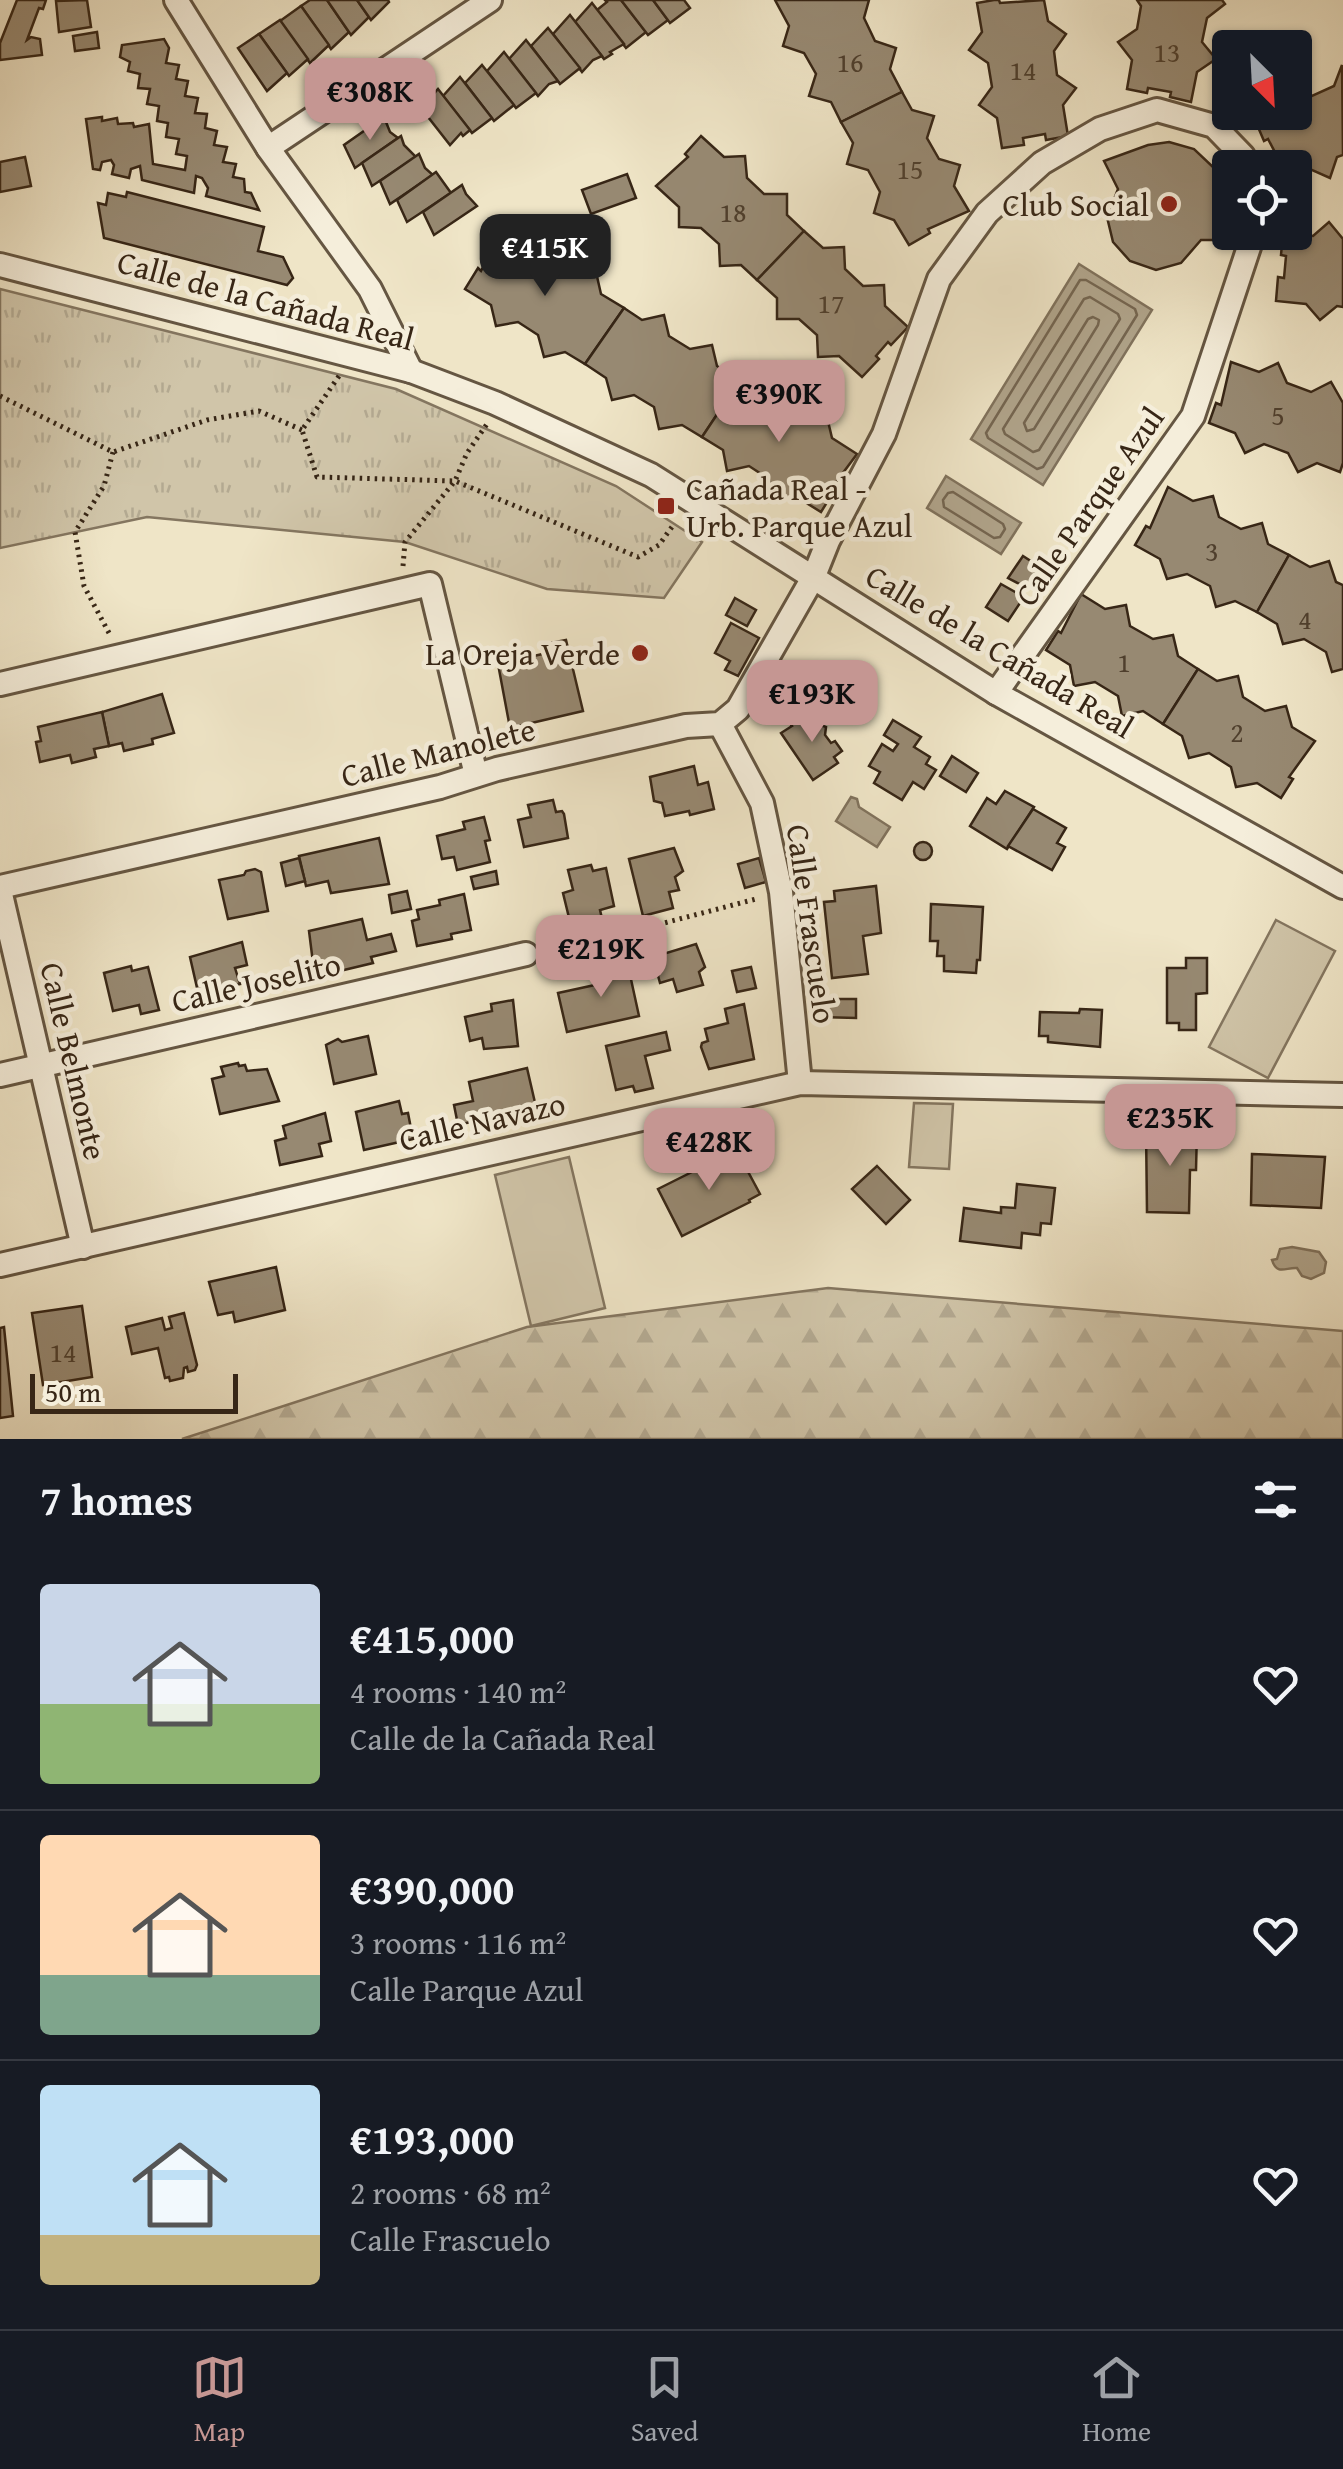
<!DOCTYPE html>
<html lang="en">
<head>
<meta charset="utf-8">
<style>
	body { margin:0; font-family:"Gentium Book Plus",serif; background:#242831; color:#f1f3f6; height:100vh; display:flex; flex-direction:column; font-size:38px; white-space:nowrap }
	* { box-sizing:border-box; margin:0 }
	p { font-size:32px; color:#9ea1a6 }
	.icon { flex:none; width:55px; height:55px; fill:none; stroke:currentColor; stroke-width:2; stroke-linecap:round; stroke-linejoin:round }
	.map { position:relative; height:1439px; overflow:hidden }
	.drawer { display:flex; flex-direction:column; background:#171b24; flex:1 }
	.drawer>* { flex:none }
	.needle { width:65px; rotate:156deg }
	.tools { position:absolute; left:1212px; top:30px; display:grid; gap:20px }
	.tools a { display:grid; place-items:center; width:100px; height:100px; border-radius:10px; background:#171b24; box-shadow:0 2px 8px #0004; font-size:50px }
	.scale { position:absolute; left:30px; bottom:25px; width:208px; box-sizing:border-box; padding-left:10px; border:5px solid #372616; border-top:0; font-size:28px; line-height:35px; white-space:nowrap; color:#372616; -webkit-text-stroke:8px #f5eedb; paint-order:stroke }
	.price { position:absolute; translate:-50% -85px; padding:0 22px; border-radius:20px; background:#c59692; color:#111; font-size:32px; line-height:65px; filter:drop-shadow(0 2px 5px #0008) }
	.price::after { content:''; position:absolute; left:50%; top:60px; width:30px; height:22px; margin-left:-15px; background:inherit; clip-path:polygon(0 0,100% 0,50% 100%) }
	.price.selected { background:#222; color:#fff }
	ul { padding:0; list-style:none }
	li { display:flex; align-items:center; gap:30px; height:250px; padding:0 40px }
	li+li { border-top:2px solid #363941 }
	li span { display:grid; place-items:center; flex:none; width:280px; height:200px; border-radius:10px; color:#555 }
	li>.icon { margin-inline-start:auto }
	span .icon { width:120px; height:120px; fill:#fffc; stroke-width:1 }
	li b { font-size:42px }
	h2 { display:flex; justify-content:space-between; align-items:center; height:120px; padding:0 40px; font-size:42px }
	.dock { display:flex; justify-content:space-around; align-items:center; height:140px; border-top:2px solid #363941; background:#171b24; font-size:28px; color:#9ea1a6 }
	.dock a { display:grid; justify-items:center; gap:5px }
	.dock .selected { color:#c59692 }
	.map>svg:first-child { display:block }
	.forest { fill:url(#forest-firs); stroke:#847660; stroke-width:2.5 }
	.park { fill:url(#park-tufts); stroke:#847660; stroke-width:2.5 }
	.pitch { fill:#d0c5a9; stroke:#847660; stroke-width:2.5 }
	.water { fill:#b0a48b; stroke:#80725c; stroke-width:2.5 }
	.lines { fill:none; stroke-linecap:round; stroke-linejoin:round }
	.shore { stroke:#746550; stroke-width:2.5 }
	.building { fill:#978972; stroke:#372616; stroke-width:2.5 }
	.minor-casing { stroke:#655642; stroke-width:28 }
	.path { stroke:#372616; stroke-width:5; stroke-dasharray:2.5 5; stroke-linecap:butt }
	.minor { stroke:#f5eedb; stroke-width:22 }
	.poi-dot { fill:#8f2418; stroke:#f5eedb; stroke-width:4 }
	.labels { text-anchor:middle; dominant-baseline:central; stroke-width:9; stroke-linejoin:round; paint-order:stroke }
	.number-label { font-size:28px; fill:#4f3f2d }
	.poi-label { font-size:32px; fill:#372616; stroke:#f5eedb; text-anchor:end }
	.street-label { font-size:32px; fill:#372616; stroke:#f5eedb }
</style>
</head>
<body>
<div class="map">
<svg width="1343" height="1439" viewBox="0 0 1343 1439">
	<defs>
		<pattern id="forest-firs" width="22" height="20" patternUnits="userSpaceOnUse" patternTransform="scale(2.5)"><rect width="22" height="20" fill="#d0c5a9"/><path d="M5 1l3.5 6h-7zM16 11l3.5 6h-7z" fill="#b3a991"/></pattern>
		<pattern id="park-tufts" width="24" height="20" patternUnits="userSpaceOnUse" patternTransform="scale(2.5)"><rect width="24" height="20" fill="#d0c5a9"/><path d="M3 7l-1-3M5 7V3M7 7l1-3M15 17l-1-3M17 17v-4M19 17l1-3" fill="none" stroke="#b3a991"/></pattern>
	</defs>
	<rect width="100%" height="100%" fill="#efe5c7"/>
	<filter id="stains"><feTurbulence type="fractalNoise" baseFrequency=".002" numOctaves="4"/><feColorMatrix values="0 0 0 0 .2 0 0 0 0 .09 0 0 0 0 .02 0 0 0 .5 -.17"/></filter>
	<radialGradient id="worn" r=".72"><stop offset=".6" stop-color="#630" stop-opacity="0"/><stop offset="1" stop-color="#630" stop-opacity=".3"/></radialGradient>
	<polygon class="forest" points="828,1288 1343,1331 1343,1439 182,1439 527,1327"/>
	<polygon class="park" points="0,289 396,389 616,486 702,542 664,598 547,589 405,542 147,517 0,548"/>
	<g class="pitch">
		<polygon points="1276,920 1335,951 1268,1078 1209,1047"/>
		<polygon points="914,1103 953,1104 949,1169 909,1167"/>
		<polygon points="569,1157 605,1308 531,1326 495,1175"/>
	</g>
	<g class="water">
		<polygon points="1079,264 1152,310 1043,485 971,439"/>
		<polygon points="946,476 1021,523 1001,554 927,508"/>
		<polygon points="851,797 857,799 859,807 890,827 877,847 836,821"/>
		<path d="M1292 1247 1319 1252 1326 1262 1324 1273 1311 1279 1302 1276 1297 1268C1286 1267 1277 1276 1272 1260L1277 1259 1280 1249Z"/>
	</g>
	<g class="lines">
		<g class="shore">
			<polygon points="1080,280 1086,280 1135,309 1137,315 1043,467 1037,469 988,438 986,433"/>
			<polygon points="1090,297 1118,314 1120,319 1039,450 1033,452 1005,434 1003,429 1084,299"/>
			<polygon points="1093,317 1099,320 1098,325 1034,429 1027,431 1024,423 1088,319"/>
			<polygon points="953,492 1003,524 1005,529 1000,537 994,538 944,507 943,500 948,493"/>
		</g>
	</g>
	<g class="building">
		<polygon points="17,0 46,0 43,9 39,8 27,40 31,37 40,39 42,55 0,60 0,43"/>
		<polygon points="87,0 91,27 59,32 56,1"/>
		<polygon points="310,0 327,0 349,32 331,49 301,6"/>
		<polygon points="327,0 357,0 369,17 351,35"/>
		<polygon points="357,0 388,0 389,2 371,20"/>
		<polygon points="605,0 621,0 646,32 626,48 597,10 607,2"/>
		<polygon points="621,0 653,0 668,20 648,35"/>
		<polygon points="653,0 684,0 690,8 670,23"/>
		<polygon points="775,0 869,0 864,18 875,41 896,48 890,69 902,92 841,122 831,102 809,96 816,74 804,53 783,46 789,26"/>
		<polygon points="994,0 999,0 1000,3 1044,0 1048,21 1066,34 1054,51 1057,75 1076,88 1063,105 1068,136 1046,140 1045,134 1023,138 1024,145 1002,148 997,118 979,105 992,87 988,63 969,50 982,32 977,3"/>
		<polygon points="1137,0 1222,0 1225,4 1207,18 1202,42 1216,59 1197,72 1191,102 1170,97 1171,92 1148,88 1147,93 1127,89 1132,60 1118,42 1137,29 1141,6"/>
		<polygon points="592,3 624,44 610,52 612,54 604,59 575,22"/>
		<polygon points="301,6 329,45 310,63 280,21"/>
		<polygon points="570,15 602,56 593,60 582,72 553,34"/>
		<polygon points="280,20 308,59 289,76 259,34"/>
		<polygon points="548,28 580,68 560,84 531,46"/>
		<polygon points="97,32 99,48 75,51 73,36"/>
		<polygon points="259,34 287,73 267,91 238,48"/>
		<polygon points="164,39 169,48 166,63 179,65 176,79 188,81 185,96 198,98 195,113 207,114 205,128 217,131 214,145 227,147 223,162 236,164 233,177 244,179 245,192 251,193 259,210 206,196 208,188 202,178 196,176 194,193 142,180 140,166 131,169 129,178 112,174 114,165 111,160 102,162 100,170 93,169 86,119 102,117 102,121 117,118 118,124 133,123 134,127 149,124 153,164 185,170 187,156 176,154 179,139 166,137 168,123 157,121 159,106 147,104 150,89 138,88 140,74 128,71 130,62 120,57 122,45"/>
		<polygon points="526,40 558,81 549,84 538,96 509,59"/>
		<polygon points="504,52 536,93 516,108 487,71"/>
		<polygon points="482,65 514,105 494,121 465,83"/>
		<polygon points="1342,65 1343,155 1337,157 1330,178 1310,169 1295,176 1295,168 1277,168 1274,160 1278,158 1268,139 1264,141 1255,120 1273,112 1295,112 1295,89 1312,96 1334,86"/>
		<polygon points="460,77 492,118 472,133 443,96"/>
		<polygon points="438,89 470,130 463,136 461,133 450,145 421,108"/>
		<polygon points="902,92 912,110 934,116 927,138 939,159 960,165 954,186 969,211 928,229 930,233 909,245 894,220 874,213 880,192 868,170 847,164 853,143 841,122"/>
		<polygon points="384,117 390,132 398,138 355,168 344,145"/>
		<polygon points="401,136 404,145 416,157 372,186 362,163"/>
		<polygon points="701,136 724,157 745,156 747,178 764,194 787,194 787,215 804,231 757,280 741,265 720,266 719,244 701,228 679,227 679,207 656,186 688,157 685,154"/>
		<polygon points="1169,142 1194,149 1213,167 1224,191 1225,212 1218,240 1201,240 1181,263 1156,270 1130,261 1113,242 1107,217 1118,189 1104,161 1148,145"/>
		<polygon points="419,154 425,168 433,175 390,204 380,181"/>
		<polygon points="25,157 31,186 0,192 0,162"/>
		<polygon points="436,172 451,193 407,222 397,200"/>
		<polygon points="627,174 636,198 591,214 582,190"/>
		<polygon points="462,185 466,194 477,206 434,235 423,212"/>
		<polygon points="127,192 264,227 258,251 283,257 293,278 287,285 104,238 98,203 106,205 108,193 126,197"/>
		<polygon points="1329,222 1343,239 1343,307 1337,306 1320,320 1306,304 1276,301 1278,277 1284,278 1286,256 1281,255 1283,233 1313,236"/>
		<polygon points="804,231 823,248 844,247 845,269 863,286 884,285 885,306 908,327 891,345 888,342 876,356 879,359 862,377 839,356 818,357 817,335 799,319 777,319 777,298 757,280"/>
		<polygon points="501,232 527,248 549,242 554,265 574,277 596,272 601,294 624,308 585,364 565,352 544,357 538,335 518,322 496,326 491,305 465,289 478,268 481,271"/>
		<polygon points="624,308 642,320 664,315 669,336 690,349 712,345 717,366 740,380 702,437 682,425 659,429 654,407 634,395 612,400 606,378 585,364"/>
		<polygon points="1231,362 1259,372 1278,363 1287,383 1311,392 1331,382 1343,403 1343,463 1340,472 1317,463 1298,472 1288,453 1264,444 1245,453 1235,433 1209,423 1216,403 1221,405"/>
		<polygon points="740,380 758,392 779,387 784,408 805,421 827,417 832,438 857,454 831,489 834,491 821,512 795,496 775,500 769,479 749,466 727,471 723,450 702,437"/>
		<polygon points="1168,487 1193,501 1213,496 1219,517 1241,529 1262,523 1268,544 1289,555 1257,612 1235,601 1216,607 1210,586 1187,574 1167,579 1160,559 1135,545 1146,526 1150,528"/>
		<polygon points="1289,555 1310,567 1329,561 1336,582 1343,585 1343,669 1332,672 1326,652 1304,639 1283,644 1277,624 1257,612"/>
		<polygon points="1023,556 1040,567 1027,588 1008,578"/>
		<polygon points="1001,584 1024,597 1008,621 986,607"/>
		<polygon points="1081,594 1105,609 1126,605 1130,626 1153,639 1173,635 1178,656 1198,669 1163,724 1143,711 1122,716 1118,696 1095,682 1074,686 1070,665 1046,650 1058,631 1061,633"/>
		<polygon points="735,598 756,610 747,626 726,615"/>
		<polygon points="731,623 759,638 738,676 725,670 730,661 715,653"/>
		<polygon points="566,640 583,711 510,728 498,664 547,653 545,644"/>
		<polygon points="1198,669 1217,681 1238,676 1243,697 1265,711 1286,706 1292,727 1315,741 1289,777 1293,779 1281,798 1257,783 1236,787 1231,767 1209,753 1189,758 1182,736 1163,724"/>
		<polygon points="162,694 174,733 152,739 153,744 124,751 122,743 109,746 102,712"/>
		<polygon points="808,709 818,724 826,727 825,735 831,743 835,741 842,751 834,757 838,763 813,780 781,733 792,726 789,722"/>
		<polygon points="102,712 109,746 94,749 96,757 72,763 70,755 40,762 36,742 41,741 38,727"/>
		<polygon points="893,720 921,737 914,747 930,757 926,764 936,770 924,789 913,782 902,800 874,783 880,772 869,766 882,744 893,751 898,744 884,735"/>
		<polygon points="952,756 978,773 966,792 940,776"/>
		<polygon points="694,766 698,785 708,782 714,809 690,815 689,811 665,816 662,803 654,801 650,777"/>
		<polygon points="1005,791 1034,807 1007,849 970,826 987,798 996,804"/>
		<polygon points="553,800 556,812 562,811 564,814 568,838 524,847 518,820 531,817 528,805"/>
		<polygon points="1033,809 1066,828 1057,843 1065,847 1052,870 1008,846"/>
		<polygon points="484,817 490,840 485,841 490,862 457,870 454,857 442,859 437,836 465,829 463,822"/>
		<polygon points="379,838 389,884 331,893 328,881 306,886 299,856"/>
		<circle cx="923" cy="851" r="9"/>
		<polygon points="674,848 683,871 675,877 679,890 669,892 673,908 643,916 629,859"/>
		<polygon points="299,858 305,881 286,886 281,863"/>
		<polygon points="759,858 766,882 745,888 738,864"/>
		<polygon points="591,865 593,871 606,868 614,906 600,910 604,927 573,934 563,893 573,890 568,870"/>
		<polygon points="255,869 261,872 268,911 228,919 219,880 244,875 246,871"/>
		<polygon points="496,871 498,884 474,889 471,877"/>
		<polygon points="876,886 881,933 863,936 868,974 832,978 824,902 835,901 834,891"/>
		<polygon points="407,891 411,909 392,913 389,895"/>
		<polygon points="464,894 471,930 451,934 452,939 417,946 412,921 419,919 417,910 440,905 439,900"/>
		<polygon points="931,904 983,907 980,960 977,960 976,973 944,971 944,956 937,956 938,941 930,941"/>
		<polygon points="362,919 367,940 391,934 396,951 371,957 373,963 319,976 316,962 313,963 309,931"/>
		<polygon points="242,942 247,965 235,968 240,984 217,989 219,996 200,1001 190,957"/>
		<polygon points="696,944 705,967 699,972 703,985 677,992 673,979 660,983 653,957"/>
		<polygon points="1186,958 1207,958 1207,993 1196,994 1196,1030 1179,1030 1179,1023 1167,1023 1167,968 1186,968"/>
		<polygon points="627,961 639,1016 567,1032 558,993 604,983 600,967"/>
		<polygon points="131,966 132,971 148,967 159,1010 141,1014 139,1005 113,1011 104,973"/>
		<polygon points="751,967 756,988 737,992 732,971"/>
		<polygon points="820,999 856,999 856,1018 820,1017"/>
		<polygon points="513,1000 518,1046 484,1049 482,1038 470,1041 465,1017 492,1011 491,1004"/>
		<polygon points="744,1004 754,1059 709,1069 701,1047 702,1043 708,1041 705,1029 728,1023 725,1009"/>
		<polygon points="1080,1009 1102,1010 1100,1047 1048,1042 1048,1036 1039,1036 1040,1012 1079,1013"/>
		<polygon points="666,1032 670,1050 645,1056 653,1088 635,1092 633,1086 616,1090 606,1046"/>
		<polygon points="368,1036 376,1074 334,1084 326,1045 338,1039 342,1042"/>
		<polygon points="238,1063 239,1066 245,1065 247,1071 267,1069 279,1101 220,1114 212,1079 224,1076 221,1067"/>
		<polygon points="527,1068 536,1107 458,1125 454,1105 473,1101 469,1082"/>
		<polygon points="399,1101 402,1114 408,1113 413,1139 364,1150 356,1112"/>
		<polygon points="325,1113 331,1141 319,1144 322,1156 280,1165 275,1141 286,1138 283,1126"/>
		<polygon points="1146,1128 1197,1130 1196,1170 1190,1170 1189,1213 1147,1212"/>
		<polygon points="738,1153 760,1194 749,1200 750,1202 682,1236 658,1189 726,1155 727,1158"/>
		<polygon points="1252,1154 1325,1157 1321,1208 1251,1205"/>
		<polygon points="877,1166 910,1200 886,1224 852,1189"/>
		<polygon points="1017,1184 1055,1188 1051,1224 1041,1223 1040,1235 1022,1233 1021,1248 960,1241 964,1208 1001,1213 1001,1207 1015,1208"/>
		<polygon points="276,1267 285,1310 235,1322 233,1312 218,1315 209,1282"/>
		<polygon points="82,1306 92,1377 43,1385 32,1313"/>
		<polygon points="184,1313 197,1365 195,1370 188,1372 187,1367 184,1368 183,1378 170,1381 169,1377 165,1378 158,1348 132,1354 126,1327 162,1318 165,1330 172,1328 169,1317"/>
		<polygon points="4,1327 13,1416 0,1418 0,1328"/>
	</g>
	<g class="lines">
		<defs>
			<g id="minor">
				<polyline points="176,0 268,148 370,289 411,371"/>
				<polyline points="268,148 490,0"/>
				<polyline points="0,265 411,371 495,403 651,475 996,693 1343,887"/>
				<polyline points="0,684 430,584 476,775"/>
				<polyline points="996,693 1193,416 1254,232"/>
				<polyline points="720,724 762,803 781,892 800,1083"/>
				<polyline points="0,887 440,787 497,769 686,726 720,724 738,709 814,576 828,541 884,434 939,279 987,213 1042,163 1100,129 1157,110 1214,126 1243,156 1248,168"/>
				<polyline points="0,890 83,1247"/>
				<polyline points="0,1075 526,954"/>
				<polyline points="0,1265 800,1083 1343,1095"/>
			</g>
		</defs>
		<use href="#minor" class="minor-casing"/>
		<g class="path">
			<polyline points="339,376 302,430 317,477 455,481 467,453 487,424"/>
			<polyline points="0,396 113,452 207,420 259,411 302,430"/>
			<polyline points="403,566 405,542 455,481 638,557 659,545 674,524"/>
			<polyline points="109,633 84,586 75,532 104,486 113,452"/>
			<polyline points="549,953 756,899"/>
		</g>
		<use href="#minor" class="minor"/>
	</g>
	<g class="poi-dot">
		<circle cx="1169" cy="204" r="10"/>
		<rect x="656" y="496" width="20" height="20" rx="5"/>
		<circle cx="640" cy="653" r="10"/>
	</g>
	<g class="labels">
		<g class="number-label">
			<text x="1167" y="51">13</text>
			<text x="850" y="61">16</text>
			<text x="1023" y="69">14</text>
			<text x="910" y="168">15</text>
			<text x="733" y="211">18</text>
			<text x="831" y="302">17</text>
			<text x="1278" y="414">5</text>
			<text x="1212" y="550">3</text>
			<text x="1305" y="618">4</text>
			<text x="1124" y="661">1</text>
			<text x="1237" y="731">2</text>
			<text x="63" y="1351">14</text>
		</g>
		<g class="poi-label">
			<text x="1149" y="204">Club Social</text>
			<text x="686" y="488" text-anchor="start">Cañada Real -<tspan x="686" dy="37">Urb. Parque Azul</tspan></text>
			<text x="620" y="653">La Oreja Verde</text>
		</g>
		<g class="street-label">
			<text transform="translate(266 300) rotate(15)">Calle de la Cañada Real</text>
			<text transform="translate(1089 506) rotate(-55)">Calle Parque Azul</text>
			<text transform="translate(1000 651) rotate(31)">Calle de la Cañada Real</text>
			<text transform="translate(438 752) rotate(-14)">Calle Manolete</text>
			<text transform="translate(812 924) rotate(82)">Calle Frascuelo</text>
			<text transform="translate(256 982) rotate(-13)">Calle Joselito</text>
			<text transform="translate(74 1061) rotate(77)">Calle Belmonte</text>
			<text transform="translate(482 1121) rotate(-13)">Calle Navazo</text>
		</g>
	</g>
	<rect width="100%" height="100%" filter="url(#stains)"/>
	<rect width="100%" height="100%" fill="url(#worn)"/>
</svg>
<div class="tools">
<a><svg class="needle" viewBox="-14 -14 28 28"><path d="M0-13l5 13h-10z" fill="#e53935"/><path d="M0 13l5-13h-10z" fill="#9ea1a6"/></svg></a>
<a><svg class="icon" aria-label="locate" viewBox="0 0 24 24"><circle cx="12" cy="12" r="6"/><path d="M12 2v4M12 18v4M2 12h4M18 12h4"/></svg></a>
</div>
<div class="scale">50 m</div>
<b class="price" style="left:370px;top:143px">€308K</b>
<b class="price selected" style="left:545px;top:299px">€415K</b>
<b class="price" style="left:779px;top:445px">€390K</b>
<b class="price" style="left:812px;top:745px">€193K</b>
<b class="price" style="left:601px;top:1000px">€219K</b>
<b class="price" style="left:1170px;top:1169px">€235K</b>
<b class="price" style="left:709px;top:1193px">€428K</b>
</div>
<section class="drawer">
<h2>7 homes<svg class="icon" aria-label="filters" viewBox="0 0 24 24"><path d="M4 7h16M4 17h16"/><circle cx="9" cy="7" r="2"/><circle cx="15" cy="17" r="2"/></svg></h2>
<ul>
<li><span style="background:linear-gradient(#c9d6e8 60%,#8fb573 0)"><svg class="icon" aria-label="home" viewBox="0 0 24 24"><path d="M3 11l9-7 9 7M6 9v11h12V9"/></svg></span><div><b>€415,000</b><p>4 rooms · 140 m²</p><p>Calle de la Cañada Real</p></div><svg class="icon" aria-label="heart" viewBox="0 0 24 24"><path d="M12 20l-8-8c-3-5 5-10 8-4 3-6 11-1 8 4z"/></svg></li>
<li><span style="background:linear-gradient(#ffd9b3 70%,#7fa58c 0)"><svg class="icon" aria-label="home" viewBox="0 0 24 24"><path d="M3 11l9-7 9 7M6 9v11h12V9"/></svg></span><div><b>€390,000</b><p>3 rooms · 116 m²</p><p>Calle Parque Azul</p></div><svg class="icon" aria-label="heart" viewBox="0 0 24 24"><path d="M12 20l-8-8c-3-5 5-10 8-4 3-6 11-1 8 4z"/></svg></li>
<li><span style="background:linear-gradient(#bfe0f5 75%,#c2b280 0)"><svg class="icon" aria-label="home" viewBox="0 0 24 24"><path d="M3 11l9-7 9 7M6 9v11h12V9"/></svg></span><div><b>€193,000</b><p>2 rooms · 68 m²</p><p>Calle Frascuelo</p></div><svg class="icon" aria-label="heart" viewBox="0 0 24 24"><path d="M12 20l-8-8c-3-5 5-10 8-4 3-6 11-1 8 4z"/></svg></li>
</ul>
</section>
<nav class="dock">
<a class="selected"><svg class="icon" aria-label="map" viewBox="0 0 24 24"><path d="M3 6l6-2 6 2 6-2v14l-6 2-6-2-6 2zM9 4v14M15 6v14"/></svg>Map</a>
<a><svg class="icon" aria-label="saved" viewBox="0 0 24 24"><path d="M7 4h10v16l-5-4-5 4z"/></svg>Saved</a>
<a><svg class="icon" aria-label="home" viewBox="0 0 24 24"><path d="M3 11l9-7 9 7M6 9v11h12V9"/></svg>Home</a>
</nav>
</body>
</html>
